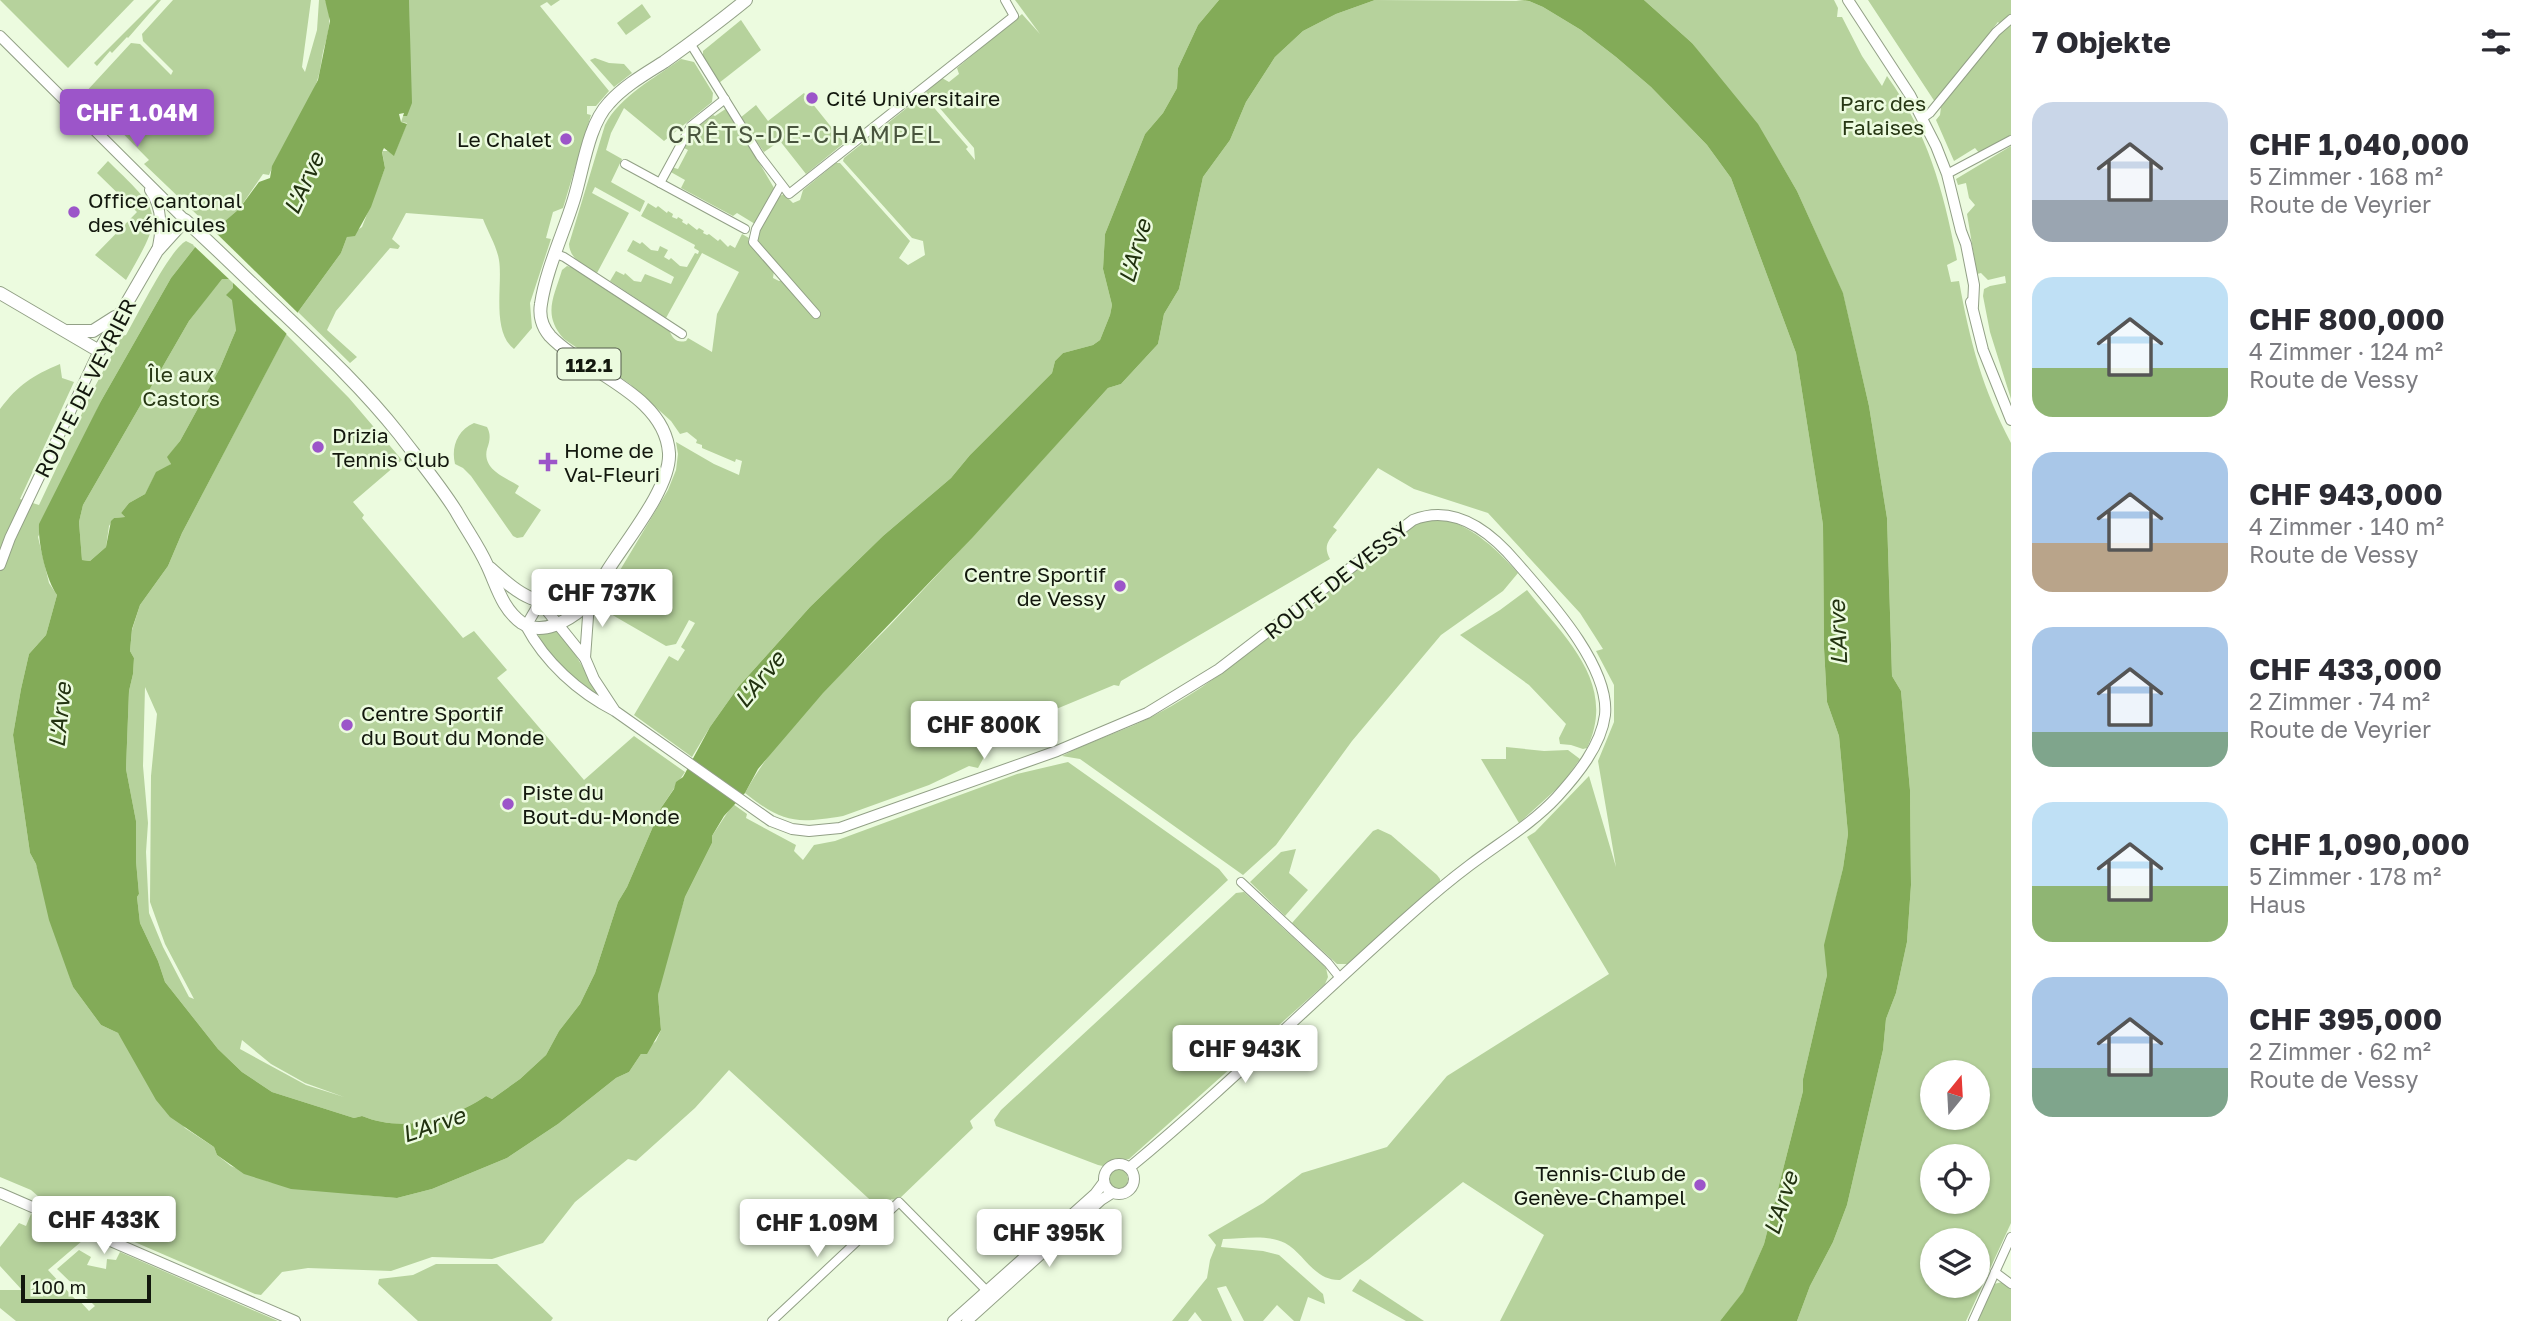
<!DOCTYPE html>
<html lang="de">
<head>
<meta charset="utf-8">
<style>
	body { margin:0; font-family:"Golos Text",sans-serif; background:#f2f2f3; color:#2b2b33; height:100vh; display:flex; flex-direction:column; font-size:26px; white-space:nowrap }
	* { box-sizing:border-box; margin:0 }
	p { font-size:23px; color:#7c7c81 }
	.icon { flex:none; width:38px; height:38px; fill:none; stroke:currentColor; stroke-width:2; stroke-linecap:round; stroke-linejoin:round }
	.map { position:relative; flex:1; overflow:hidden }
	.sheet { display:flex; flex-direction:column; background:#fff; width:525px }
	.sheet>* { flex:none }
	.needle { width:46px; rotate:18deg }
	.fabs { position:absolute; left:1920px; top:1060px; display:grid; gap:14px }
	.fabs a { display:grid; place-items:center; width:70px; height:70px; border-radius:50%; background:#fff; box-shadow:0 2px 5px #0004; font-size:35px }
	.scale { position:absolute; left:21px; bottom:18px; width:130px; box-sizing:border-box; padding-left:7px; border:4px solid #13180e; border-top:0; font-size:19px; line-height:24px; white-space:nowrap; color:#13180e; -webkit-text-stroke:5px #ecfbdf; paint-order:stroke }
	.price { position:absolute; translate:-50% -60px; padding:0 16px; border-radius:7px; background:#fff; color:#222; font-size:23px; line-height:46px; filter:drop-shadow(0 2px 4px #0008) }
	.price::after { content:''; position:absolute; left:50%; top:42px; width:21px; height:16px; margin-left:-10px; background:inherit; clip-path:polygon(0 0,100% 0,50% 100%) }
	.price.active { background:#9c55c9; color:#fff }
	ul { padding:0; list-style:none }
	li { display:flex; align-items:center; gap:21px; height:175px; padding:0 21px }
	li span { display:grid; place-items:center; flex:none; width:196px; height:140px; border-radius:21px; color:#555 }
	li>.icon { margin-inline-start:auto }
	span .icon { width:84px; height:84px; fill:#fffc; stroke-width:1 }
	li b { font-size:30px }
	h2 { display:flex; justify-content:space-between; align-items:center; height:84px; padding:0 21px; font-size:30px }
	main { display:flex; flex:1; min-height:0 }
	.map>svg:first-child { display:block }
	.green { fill:#b6d29c; fill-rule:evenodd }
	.water { fill:#83ab58; fill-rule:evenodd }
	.pier { fill:#ecfbdf }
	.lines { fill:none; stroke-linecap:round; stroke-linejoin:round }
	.street-casing { stroke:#92a086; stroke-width:10 }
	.secondary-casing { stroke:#92a086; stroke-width:12 }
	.primary-casing { stroke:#92a086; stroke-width:14 }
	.street { stroke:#fff; stroke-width:8 }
	.secondary { stroke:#fff; stroke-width:10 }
	.primary { stroke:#fff; stroke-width:12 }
	.poi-dot { fill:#9c55c9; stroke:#ecfbdf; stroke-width:2.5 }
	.labels { text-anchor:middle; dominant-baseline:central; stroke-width:5; stroke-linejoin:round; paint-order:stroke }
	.shield { fill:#ecfbdf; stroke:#545c4d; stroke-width:2 }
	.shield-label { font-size:19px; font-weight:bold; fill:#13180e }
	.poi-label { font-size:21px; fill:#13180e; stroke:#ecfbdf; text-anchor:start }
	.park-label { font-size:21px; fill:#273714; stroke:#ecfbdf }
	.street-label { font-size:21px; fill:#13180e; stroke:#ecfbdf }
	.water-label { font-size:23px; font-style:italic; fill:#223210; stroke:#ecfbdf }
	.quarter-label { font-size:24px; letter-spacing:2px; fill:#49553e; stroke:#ecfbdf }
</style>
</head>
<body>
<main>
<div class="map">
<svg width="2011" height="1321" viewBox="0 0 2011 1321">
	<rect width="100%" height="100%" fill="#ecfbdf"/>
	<g class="green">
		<polygon points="0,0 134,0 68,68"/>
		<polygon points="157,0 161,0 128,38 127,37 112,53 110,51 97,66 94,63"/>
		<path d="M173 0H311L302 67 305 72 317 30 319 0H325C333 18 328 34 323 52 321 63 320 74 316 84 304 116 282 143 269 175L263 174 239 209 214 231 144 164 149 160 84 94 131 43 140 44 171 75 173 71 143 41 142 34Z"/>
		<path d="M409 0H560L551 6 547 2 540 6 609 91 596 106H587V114L591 115 563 208 553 212 546 238 551 239 530 303 532 328 514 349C491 332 503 283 499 260 497 247 488 232 483 219L406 213 392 239 400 246 398 249 390 248 336 311 327 330 357 357 350 363 298 312 341 253 347 237 362 227 385 168 382 151H388L394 155 407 123 401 122 403 116H407L410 79Z"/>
		<path d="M1015 0H1219L1198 25 1178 68 1177 88 1163 113 1145 134 1105 234 1103 269 1112 305 1110 315 1100 340 1093 345 1063 353 1055 361 1052 373 970 455 951 478 883 536 810 607 739 686 710 727 692 757 634 715 669 656 678 661 685 650 681 647 695 623 689 620 676 644 666 646 609 613 603 605 604 597 668 490 676 470 678 454 676 442 714 464 739 475 742 461 736 459 735 462 702 448V445L696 443 697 440 687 432 680 434 671 421 630 384 564 339C542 315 554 297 562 270L567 266 571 267 669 330C673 339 676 343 686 341L688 338 712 352 717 314 739 272 702 253 666 318 610 281 616 271 624 275 625 273 634 281 641 282 645 274 671 284 674 277 627 251 633 240 640 244 642 242 651 250 658 251 660 246 668 250 664 257 669 260 671 258 680 266 687 267 695 253 698 254 699 251 694 248 695 245 641 216 648 203 656 208 658 206 667 213 668 211 673 214 672 217 677 219 678 217 683 220 682 222 687 225 688 223 697 230 699 228 704 231 703 233 707 235 709 234 718 241 720 239 728 247 730 245 735 248 742 234 749 238 748 241 774 271 773 278 779 281 782 280 757 241V236L778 197 784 194 793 203 800 200 803 190 836 163H840L910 241 899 258 908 265 925 255 923 241 912 238 843 161 844 158 923 95 968 147 966 149 975 160 974 148 926 92 942 78 949 82 959 74 957 68 1022 14 1040 34Z"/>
		<path d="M1375 0 1529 1 1543 7 1581 30 1616 57 1651 87 1707 145 1731 178 1796 353 1823 525 1824 648 1827 702 1839 736 1848 834 1843 868 1825 945 1827 975 1803 1079V1091L1764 1244 1743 1293 1720 1321H1500L1544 1235 1463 1182 1369 1259 1340 1280C1314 1281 1304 1253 1285 1243 1267 1234 1242 1239 1223 1239L1221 1247 1263 1251 1279 1255 1323 1294 1325 1304 1308 1297 1300 1321H1294L1277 1305 1263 1321H1244L1226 1286 1217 1288 1232 1321H1202L1195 1312 1188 1321H1172L1207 1278 1210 1260 1216 1245 1208 1235 1263 1203 1302 1173 1387 1147 1447 1076 1609 974 1527 837 1535 832 1589 776 1616 867 1598 761 1614 722V685L1596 651 1603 649 1580 613 1488 513 1414 489 1378 468 1333 527 1337 530C1328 541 1323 546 1330 559L1121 681 1119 686 1114 685 1006 730 990 725 1004 743 989 748 978 768 969 766 929 785 843 816C795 824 783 823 745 793 780 729 840 676 891 624 965 546 1036 467 1108 388L1121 384 1158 344 1164 314 1179 289 1203 177 1230 140 1246 102 1275 57 1303 31 1336 14Z"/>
		<path d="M1644 0H1834L1838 8 1837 17H1842L1862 56 1882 86 1887 76C1929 135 1943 190 1957 260L1947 265 1951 282 1959 281C1970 342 1982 388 2011 443V1223L1966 1321H1797L1810 1286 1833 1242 1847 1205 1883 1050 1886 1019 1896 993 1907 942 1911 885 1910 790 1901 691 1892 676 1887 518 1869 406 1843 294 1797 191 1780 162 1692 43ZM1932 1073H1978V1118H1932ZM1932 1157H1978V1202H1932ZM1932 1241H1978V1286H1932Z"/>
		<polygon points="1868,0 2011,0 2011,17 2001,25 1998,22 1935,102"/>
		<polygon points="642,4 651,17 626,35 617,23"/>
		<polygon points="741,20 761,50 719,83 703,57 703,51"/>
		<polygon points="2011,23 2011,136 1980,154 1975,148 1954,161 1936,120 1940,115 1941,107 1999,34"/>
		<polygon points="595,58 609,63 624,64 632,73 614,87 590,60"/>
		<path d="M681 59 694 62 713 93 712 102 664 141 624 108 611 133 606 150 622 159 611 182 645 201 640 212 595 187 592 193 629 213 597 273C585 266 570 260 569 244L605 125C620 96 655 78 681 59Z"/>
		<polygon points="804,93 844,143 806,174 780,141 764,152 740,118 756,105 768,121"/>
		<polygon points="727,108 774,188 755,224 737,213 733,216 681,188 685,180 669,171 671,167 678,169 688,150 684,148 695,128 713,115 715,116"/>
		<polygon points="2011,146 2011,399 1990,332 1983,296 1984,289 1990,286 2006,283 2005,276 1988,280 1981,273 1977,274 1967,214 1975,205 1969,198 1966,183 1958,185 1956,179"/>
		<path d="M108 161C163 215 165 212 126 280L95 255 137 212 97 173Z"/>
		<path d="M186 241 196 246 171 278 101 401 38 537 49 583 57 595 46 635 29 654 21 689 13 735 30 853 36 864 73 987 101 1025 118 1033 185 1128 214 1147 217 1155 231 1166 269 1182 364 1195 397 1198 432 1189 507 1158 558 1124 616 1078 629 1072 641 1054 656 1041 661 1030 658 995 662 974 685 897 712 843V836L733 804 747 814 746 818 796 845 794 851 803 860 814 845 835 841 1017 774 1068 762 1219 869 1228 880 970 1121 973 1128 898 1200 891 1199 880 1209 729 1070 695 1108 636 1161 628 1159 575 1202 543 1243 492 1259 432 1257 391 1271 308 1268 282 1272 261 1295 255 1294 93 1224 67 1202 44 1203 36 1200 39 1197 31 1190 0 1177V409C19 384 32 376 60 364L62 378 74 382 20 499 39 505 92 392 122 336 126 335C137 316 170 249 186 241Z"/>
		<polygon points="221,279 230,279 233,282 236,330 220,368 180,441 168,457 171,464 154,477 145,494 129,503 121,513 125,517 114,518 109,526 106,547 90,561 82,560 79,522 83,505 189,321"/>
		<path d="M286 334 349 398 402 460 353 502 364 515 362 518 463 638 474 631 507 670 497 678 584 780 634 736 685 772 661 808 627 887 618 902 595 973 580 1004 559 1031 546 1055 520 1079 492 1099 486 1096C450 1120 403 1133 362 1116L354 1118 272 1092 242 1072 218 1049 165 982 158 961 140 923 137 897 139 894 136 861V821L126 769 129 691 133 674 134 658 130 651 132 630 140 605 168 566 182 533ZM145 687 157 714 151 776 150 902 165 944 194 999 189 997 163 947 149 913 146 852 148 823 143 766ZM242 1040 271 1064 305 1083 344 1097 306 1085 240 1049Z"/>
		<path d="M474 423 487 427C491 434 490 441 487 449 482 469 504 477 519 486L515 493 541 510 523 537 517 538 513 536 471 476 463 468 455 464C451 448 457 430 474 423Z"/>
		<path d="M1445 519C1477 530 1496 549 1518 573L1503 591 1441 635 1352 741 1276 845 1243 875 1080 759 1062 756C1092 740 1125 731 1155 715 1206 688 1251 652 1295 616L1298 618 1324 597 1323 594 1413 525 1427 520Z"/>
		<path d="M1527 590C1564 637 1618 683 1587 748L1583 749 1571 745 1560 744 1559 738 1566 724 1529 685 1460 635 1500 610Z"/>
		<path d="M558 631C576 652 586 674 600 697 577 680 554 664 538 640L539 633Z"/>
		<polygon points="1506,747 1544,751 1568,750 1580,759 1562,784 1519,823 1481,759 1506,759"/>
		<polygon points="1378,829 1391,835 1437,875 1440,879 1440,882 1349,964 1337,964 1292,923 1373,831"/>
		<polygon points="1296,849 1289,873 1308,890 1285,916 1250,882 1281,852"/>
		<polygon points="1244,892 1326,968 1328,977 1325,984 1129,1159 1114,1159 1103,1166 1098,1165 996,1126 994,1120 1001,1110 1236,893"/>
		<circle cx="1118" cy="1179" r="10"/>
		<polygon points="31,1214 82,1236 82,1241 48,1270 76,1300 78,1299 89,1311 95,1306 57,1269 79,1250 91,1257 87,1265 106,1269 107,1259 116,1260 120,1252 278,1321 16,1321 0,1308 0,1290 22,1290 0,1266 0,1247 19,1223 26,1226"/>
		<polygon points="436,1264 497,1264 553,1318 551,1321 418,1321 378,1284 379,1279 413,1275"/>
		<polygon points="1360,1279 1424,1321 1406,1321 1352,1291"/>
		<polygon points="2002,1282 2011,1289 2011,1321 1978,1321 1994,1284"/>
	</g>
	<g class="water">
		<path d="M325 0H409L412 103 407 116H403L404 113 399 114 401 122 407 124 394 156 384 148 382 152 385 168 371 207 355 236 347 237 341 253 298 312 182 533 168 566 140 605 132 629 130 651 134 658 133 674 129 691 126 769 136 821V861L139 894 137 897 140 923 158 961 165 982 218 1049 242 1072 272 1092 354 1118 362 1116C403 1133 450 1120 486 1096L492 1099 520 1079 546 1055 559 1031 580 1004 595 973 618 902 627 887 661 808 674 789 676 782 683 777 710 727 739 686 810 607 883 536 951 478 970 455 1052 373 1055 361 1063 353 1093 345 1100 340 1110 315 1112 305 1103 269 1105 234 1145 134 1163 113 1177 88 1178 68 1198 25 1219 0H1375L1336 14 1303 31 1275 57 1246 102 1230 140 1203 177 1179 289 1164 314 1158 344 1121 384 1108 388 973 537 823 693 758 769 745 793 724 816 712 836V843L685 897 658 995 661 1030 647 1054H641L629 1072 616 1078 558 1124 507 1158 432 1189 397 1198 291 1189 244 1174 217 1155 214 1147 170 1117 156 1100 118 1033 101 1025 73 987 49 920 36 864 30 853 13 735 21 689 29 654 46 635 57 595C46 579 38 544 39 524L101 401 171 278 196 246 239 209 259 182 270 178 272 166 318 80 330 21ZM222 279H230L233 282V288L226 295 232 300 236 330 220 368 180 441 167 457 171 464 156 472 145 494 129 503 121 513 125 517 114 518 111 521 106 547 90 561 82 560 79 522 83 505 189 321Z"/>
		<polygon points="1516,0 1644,0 1692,43 1758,124 1797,191 1843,293 1869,406 1887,518 1892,676 1901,691 1910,790 1911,885 1907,942 1896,993 1886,1019 1883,1050 1847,1205 1833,1242 1810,1286 1797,1321 1720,1321 1743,1292 1764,1244 1803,1091 1803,1079 1827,975 1824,945 1843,868 1848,834 1839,736 1827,702 1824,648 1823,525 1796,353 1731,178 1707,145 1651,87 1616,57 1581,30 1543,7 1529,1"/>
	</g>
	<polygon class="pier" points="211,228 300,315 289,336 193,245"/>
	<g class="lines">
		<defs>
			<g id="street">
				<polyline points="690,43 760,156 789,194 1014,16 1005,0"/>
				<polyline points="1923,118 1930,113 1996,32 2011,19"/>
				<polyline points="625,164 745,229"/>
				<polyline points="1947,174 2011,140"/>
				<polyline points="660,183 691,126 725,99"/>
				<polyline points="781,185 756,229 753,242 816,314"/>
				<polyline points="556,254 564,257 682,334"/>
				<polyline points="1241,882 1328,963 1340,978"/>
				<polyline points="1995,1272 2011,1284"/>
				<polyline points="772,1321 899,1202 987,1291"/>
				<polyline points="1973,1321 2011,1237"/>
			</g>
			<g id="secondary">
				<polyline points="1848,0 1910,95 1936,146 1947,174 1961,231 1966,244 1974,285 1973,306"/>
				<polyline points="0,36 185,220"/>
				<path d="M150 190C163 209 162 230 157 251"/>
				<polyline points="1971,302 1983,350 2011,420"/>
				<polyline points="0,565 10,538 99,351"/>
				<polyline points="585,658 589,603"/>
				<path d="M615 711 594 679 585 658 540 602 526 626C545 662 578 692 615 711L771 821 792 829 809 831 840 828 1057 751 1147 713 1219 669 1413 520C1455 503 1491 532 1517 563 1548 599 1610 666 1605 715 1601 746 1577 775 1557 797 1532 824 1499 843 1470 865 1450 880 1431 896 1412 913 1317 997 1227 1087 1129 1168"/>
				<circle cx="1119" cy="1179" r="15"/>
				<polyline points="0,1193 295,1321"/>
				<polyline points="953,1321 1095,1194 1104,1182"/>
				<polyline points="967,1321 1101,1200 1112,1193"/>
			</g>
			<g id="primary">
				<path d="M0 293 99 351 157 251 185 220C219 251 251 283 285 315 324 352 365 391 399 434 418 459 439 484 456 511 466 529 479 547 487 565 497 586 502 609 522 623 542 636 568 621 584 607 595 597 598 585 606 573 624 543 671 488 669 453 665 394 584 372 550 336 542 327 539 315 541 304 546 270 564 232 574 199 583 170 588 125 609 103 624 86 645 74 664 62 692 42 719 22 746 0"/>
				<polyline points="68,331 93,331 115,317"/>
				<path d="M490 568C517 592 539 614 577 593 586 588 595 581 604 575"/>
			</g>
		</defs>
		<use href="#street" class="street-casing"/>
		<use href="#secondary" class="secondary-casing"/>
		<use href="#primary" class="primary-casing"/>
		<use href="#street" class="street"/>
		<use href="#secondary" class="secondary"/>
		<use href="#primary" class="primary"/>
	</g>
	<g class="poi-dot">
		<circle cx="812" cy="98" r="7"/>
		<circle cx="566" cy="139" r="7"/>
		<circle cx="74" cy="212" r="7"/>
		<circle cx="318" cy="447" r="7"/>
		<path d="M544.5 451.5h7v7h7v7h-7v7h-7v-7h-7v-7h7z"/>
		<circle cx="1120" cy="586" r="7"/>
		<circle cx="347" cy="725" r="7"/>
		<circle cx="508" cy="804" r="7"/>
		<circle cx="1700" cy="1185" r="7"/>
	</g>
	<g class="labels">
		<rect class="shield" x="557.5" y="348.5" width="63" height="31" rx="5"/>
		<g class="shield-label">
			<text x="589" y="364">112.1</text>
		</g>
		<g class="poi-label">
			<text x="826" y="98">Cité Universitaire</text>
			<text x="552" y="139" text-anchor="end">Le Chalet</text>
			<text x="88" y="200">Office cantonal<tspan x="88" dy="24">des véhicules</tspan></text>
			<text x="332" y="435">Drizia<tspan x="332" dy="24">Tennis Club</tspan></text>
			<text x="564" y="450">Home de<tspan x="564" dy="24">Val-Fleuri</tspan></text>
			<text x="1106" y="574" text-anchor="end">Centre Sportif<tspan x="1106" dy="24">de Vessy</tspan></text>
			<text x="361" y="713">Centre Sportif<tspan x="361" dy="24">du Bout du Monde</tspan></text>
			<text x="522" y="792">Piste du<tspan x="522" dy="24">Bout-du-Monde</tspan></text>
			<text x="1686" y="1173" text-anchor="end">Tennis-Club de<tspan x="1686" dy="24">Genève-Champel</tspan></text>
		</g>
		<g class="park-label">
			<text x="1883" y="103">Parc des<tspan x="1883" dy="24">Falaises</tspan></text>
			<text x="181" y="374">Île aux<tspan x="181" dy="24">Castors</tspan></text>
		</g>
		<g class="street-label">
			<text transform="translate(85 388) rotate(-63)">ROUTE DE VEYRIER</text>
			<text transform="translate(1336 580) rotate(-38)">ROUTE DE VESSY</text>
		</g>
		<g class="water-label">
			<text transform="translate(303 183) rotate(-65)">L'Arve</text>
			<text transform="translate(1134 251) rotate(-74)">L'Arve</text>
			<text transform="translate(1837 633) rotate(-92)">L'Arve</text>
			<text transform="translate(759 679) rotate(-51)">L'Arve</text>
			<text transform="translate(59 715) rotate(-84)">L'Arve</text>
			<text transform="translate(433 1124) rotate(-19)">L'Arve</text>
			<text transform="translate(1780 1203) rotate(-72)">L'Arve</text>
		</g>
		<g class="quarter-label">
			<text x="805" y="133">CRÊTS-DE-CHAMPEL</text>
		</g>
	</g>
</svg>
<div class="fabs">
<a><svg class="needle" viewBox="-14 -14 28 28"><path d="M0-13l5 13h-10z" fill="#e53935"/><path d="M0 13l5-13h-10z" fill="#7c7c81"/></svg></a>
<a><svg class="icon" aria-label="locate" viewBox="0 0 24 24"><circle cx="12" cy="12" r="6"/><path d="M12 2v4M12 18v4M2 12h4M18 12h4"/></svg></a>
<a><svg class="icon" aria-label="layers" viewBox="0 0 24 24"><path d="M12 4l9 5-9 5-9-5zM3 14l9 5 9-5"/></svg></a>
</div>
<div class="scale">100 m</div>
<b class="price active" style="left:137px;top:149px">CHF 1.04M</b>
<b class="price" style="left:602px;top:629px">CHF 737K</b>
<b class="price" style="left:984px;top:761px">CHF 800K</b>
<b class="price" style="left:1245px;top:1085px">CHF 943K</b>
<b class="price" style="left:104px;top:1256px">CHF 433K</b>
<b class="price" style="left:817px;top:1259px">CHF 1.09M</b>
<b class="price" style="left:1049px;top:1269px">CHF 395K</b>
</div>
<section class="sheet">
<h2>7 Objekte<svg class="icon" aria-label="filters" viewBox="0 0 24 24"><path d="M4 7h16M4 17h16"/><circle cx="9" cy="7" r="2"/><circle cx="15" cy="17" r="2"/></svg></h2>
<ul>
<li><span style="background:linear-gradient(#c9d6e8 70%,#9aa5b1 0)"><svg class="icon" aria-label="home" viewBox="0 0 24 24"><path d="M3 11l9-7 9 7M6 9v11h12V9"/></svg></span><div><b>CHF 1,040,000</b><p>5 Zimmer · 168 m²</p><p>Route de Veyrier</p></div></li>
<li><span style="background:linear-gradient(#bfe0f5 65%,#8fb573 0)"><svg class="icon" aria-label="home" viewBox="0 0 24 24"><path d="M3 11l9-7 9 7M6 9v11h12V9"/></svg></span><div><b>CHF 800,000</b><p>4 Zimmer · 124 m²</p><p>Route de Vessy</p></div></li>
<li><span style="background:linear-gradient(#a9c7e8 65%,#b9a48a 0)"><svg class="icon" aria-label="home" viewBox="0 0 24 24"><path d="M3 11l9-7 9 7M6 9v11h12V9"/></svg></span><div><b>CHF 943,000</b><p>4 Zimmer · 140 m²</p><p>Route de Vessy</p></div></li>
<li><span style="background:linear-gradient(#a9c7e8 75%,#7fa58c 0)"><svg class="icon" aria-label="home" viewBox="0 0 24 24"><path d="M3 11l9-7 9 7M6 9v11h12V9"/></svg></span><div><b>CHF 433,000</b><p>2 Zimmer · 74 m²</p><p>Route de Veyrier</p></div></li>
<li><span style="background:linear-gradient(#bfe0f5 60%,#8fb573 0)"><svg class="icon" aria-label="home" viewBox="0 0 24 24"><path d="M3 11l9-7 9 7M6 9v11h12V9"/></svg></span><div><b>CHF 1,090,000</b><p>5 Zimmer · 178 m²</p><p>Haus</p></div></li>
<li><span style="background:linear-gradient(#a9c7e8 65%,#7fa58c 0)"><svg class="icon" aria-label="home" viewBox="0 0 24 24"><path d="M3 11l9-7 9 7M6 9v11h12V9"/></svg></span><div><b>CHF 395,000</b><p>2 Zimmer · 62 m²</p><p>Route de Vessy</p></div></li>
</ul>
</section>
</main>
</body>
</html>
